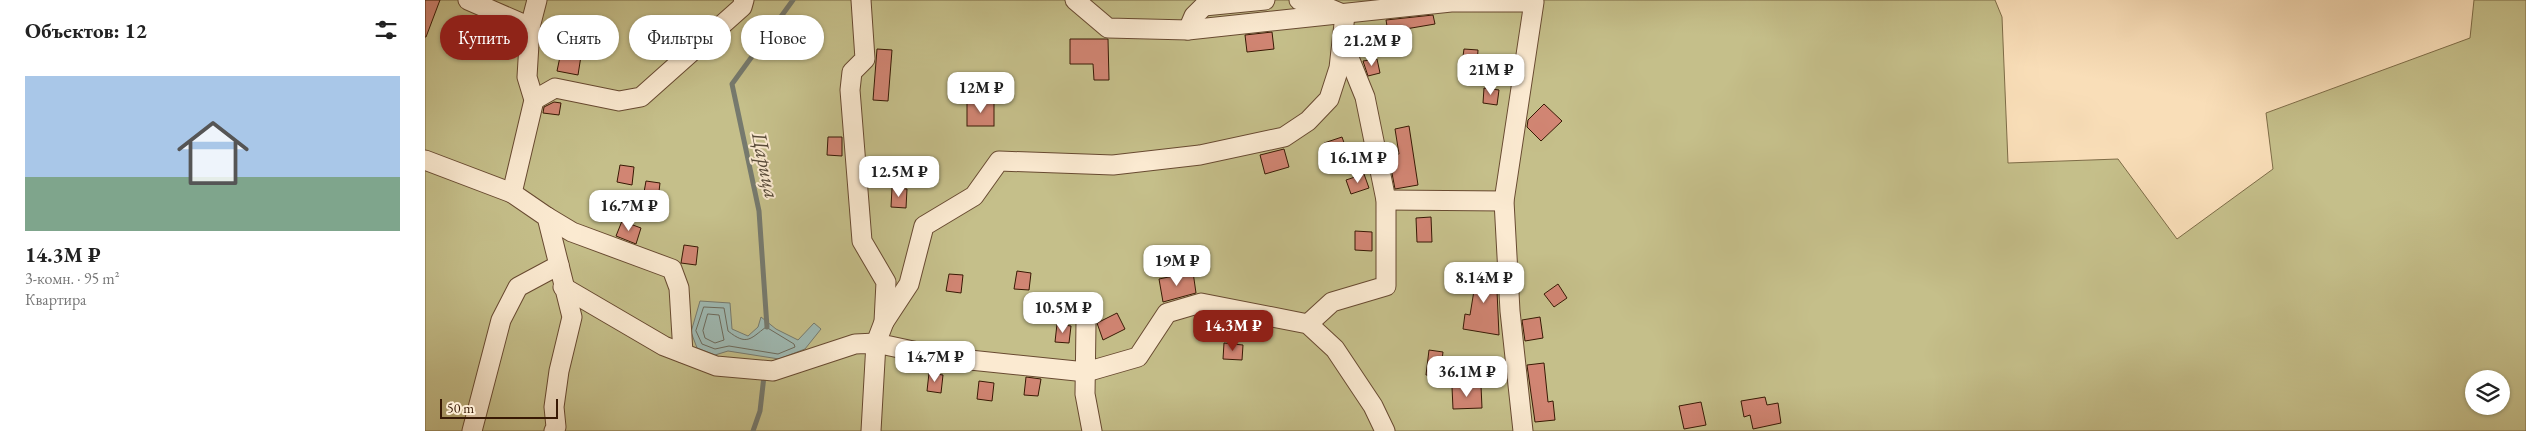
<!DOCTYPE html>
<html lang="ru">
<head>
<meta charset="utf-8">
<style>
	body { margin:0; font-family:"EB Garamond",serif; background:#f2f2f2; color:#222; height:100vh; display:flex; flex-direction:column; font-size:19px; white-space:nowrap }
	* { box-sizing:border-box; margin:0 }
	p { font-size:16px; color:#767676 }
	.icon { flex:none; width:28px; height:28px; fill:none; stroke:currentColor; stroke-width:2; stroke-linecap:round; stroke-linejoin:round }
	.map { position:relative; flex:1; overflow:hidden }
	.sheet { display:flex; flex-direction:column; background:#fff; width:425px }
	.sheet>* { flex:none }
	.top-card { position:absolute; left:15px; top:15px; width:475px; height:45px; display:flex; gap:10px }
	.fabs { position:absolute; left:2040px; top:370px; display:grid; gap:10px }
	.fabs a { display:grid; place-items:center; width:45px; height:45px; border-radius:50%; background:#fff; box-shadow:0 1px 4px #0004; font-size:25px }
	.scale { position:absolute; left:15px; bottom:12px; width:118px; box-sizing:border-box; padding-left:5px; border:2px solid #381904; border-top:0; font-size:14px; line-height:18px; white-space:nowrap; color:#381904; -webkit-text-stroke:4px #fbead1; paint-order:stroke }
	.price { position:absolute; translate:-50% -42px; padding:0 11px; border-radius:10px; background:#fff; color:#222; font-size:16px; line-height:32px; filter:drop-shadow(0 1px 2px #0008) }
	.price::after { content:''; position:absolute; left:50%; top:30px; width:15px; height:11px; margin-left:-8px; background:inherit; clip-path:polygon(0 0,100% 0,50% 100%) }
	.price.active { background:#8f2418; color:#fff }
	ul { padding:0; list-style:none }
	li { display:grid; align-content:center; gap:10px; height:265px; padding:0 25px }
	li span { display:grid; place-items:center; height:155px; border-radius:0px; color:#555 }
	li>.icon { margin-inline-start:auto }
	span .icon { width:90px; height:90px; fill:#fffc; stroke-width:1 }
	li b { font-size:21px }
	h2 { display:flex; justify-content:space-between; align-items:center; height:60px; padding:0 25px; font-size:21px }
	.tag { padding:0 18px; border-radius:22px; background:#fff; box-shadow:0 1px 4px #0004; font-size:18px; line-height:45px }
	.tag.active { background:#8f2418; color:#fff }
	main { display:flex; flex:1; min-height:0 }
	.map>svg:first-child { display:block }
	.green { fill:#c5bf8a; stroke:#7e6c47; fill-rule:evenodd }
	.water { fill:#9fbbb5; stroke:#767a6e }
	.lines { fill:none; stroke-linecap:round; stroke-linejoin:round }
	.shore { stroke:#6c6a5c; stroke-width:1 }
	.stream { stroke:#767a6e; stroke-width:5 }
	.building { fill:#d18573; stroke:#381904 }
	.minor-casing { stroke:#684a31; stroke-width:21 }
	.minor { stroke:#fbead1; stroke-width:19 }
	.labels { text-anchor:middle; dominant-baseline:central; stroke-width:4; stroke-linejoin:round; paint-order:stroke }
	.water-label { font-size:21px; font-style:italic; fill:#574a39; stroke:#fbead1 }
</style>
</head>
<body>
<main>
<section class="sheet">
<h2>Объектов: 12<svg class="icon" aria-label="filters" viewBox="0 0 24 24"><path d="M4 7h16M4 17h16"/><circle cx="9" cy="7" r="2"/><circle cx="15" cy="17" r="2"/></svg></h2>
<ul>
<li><span style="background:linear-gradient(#a9c7e8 65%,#7fa58c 0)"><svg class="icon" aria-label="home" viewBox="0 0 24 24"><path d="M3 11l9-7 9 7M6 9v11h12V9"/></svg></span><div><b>14.3M ₽</b><p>3-комн. · 95 m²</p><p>Квартира</p></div></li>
</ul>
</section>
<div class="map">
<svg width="2101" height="431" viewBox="0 0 2101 431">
	<rect width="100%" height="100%" fill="#f9deb8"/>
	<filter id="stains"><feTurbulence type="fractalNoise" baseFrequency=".004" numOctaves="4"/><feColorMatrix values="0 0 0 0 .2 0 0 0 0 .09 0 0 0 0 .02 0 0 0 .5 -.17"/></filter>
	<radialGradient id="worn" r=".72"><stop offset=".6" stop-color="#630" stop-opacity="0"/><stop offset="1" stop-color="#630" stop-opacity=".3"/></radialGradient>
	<path class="green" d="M0 0H1570L1577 17 1583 163 1693 159 1752 239 1848 169 1841 113 2045 38 2049 0H2101V431H0ZM2049 379H2076V406H2049Z"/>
	<polygon class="water" points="275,301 305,303 307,329 323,336 333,327 336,317 351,329 373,340 389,323 396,329 380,349 354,359 303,351 290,355 272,348 266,332"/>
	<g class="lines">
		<g class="shore">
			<path d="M279 307 299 308 303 331C322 346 325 339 341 327L369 344 370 347 353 354 304 346 290 349 277 344 271 331Z"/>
			<polygon points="283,314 294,315 299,340 290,343 280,338 278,331"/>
		</g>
		<g class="stream">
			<polyline points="342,327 334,211 307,84 368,0"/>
			<polyline points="328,431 335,411 339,376"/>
		</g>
	</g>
	<g class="building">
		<polygon points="0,0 15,0 1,37 0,37"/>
		<polygon points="1008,15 1010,24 963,32 961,20"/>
		<polygon points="847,32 849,49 822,52 820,35"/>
		<polygon points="645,39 683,39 684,80 669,80 668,64 645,64"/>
		<polygon points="452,49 467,50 463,101 448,100"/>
		<polygon points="1039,49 1053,50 1052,65 1037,64"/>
		<polygon points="136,52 156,56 153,75 132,71"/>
		<polygon points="952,59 955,73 943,76 938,61"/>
		<polygon points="1059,88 1074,90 1072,105 1058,103"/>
		<rect x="542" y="101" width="27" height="25"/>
		<polygon points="129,102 136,103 134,115 118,113 119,107"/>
		<polygon points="1119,104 1137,121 1116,141 1102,127 1103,120"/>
		<polygon points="984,126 993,185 970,189 966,168 970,168 967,155 974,154 970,129"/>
		<polygon points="403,137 417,137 417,156 402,155"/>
		<polygon points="917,137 922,151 903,157 899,143"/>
		<polygon points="859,149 864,167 840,174 835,155"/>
		<polygon points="195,165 209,167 207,185 192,182"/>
		<polygon points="939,174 944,188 926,194 921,180"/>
		<polygon points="221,181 235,183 233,200 218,198"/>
		<polygon points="467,188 482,189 481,208 466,207"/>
		<polygon points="1006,217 1007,242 992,242 991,218"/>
		<polygon points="197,221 216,228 211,244 191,236"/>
		<polygon points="930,231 947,232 947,251 930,250"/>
		<polygon points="259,245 273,247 271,265 256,263"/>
		<polygon points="1053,266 1071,269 1074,335 1038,329 1040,314 1045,315"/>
		<polygon points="592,271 606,273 604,290 589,289"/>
		<polygon points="768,272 771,293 738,302 734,279"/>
		<polygon points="524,274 538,275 536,293 521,291"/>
		<polygon points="1133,284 1142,298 1129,307 1119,294"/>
		<polygon points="692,313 700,329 678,340 672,323"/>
		<polygon points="1115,317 1118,338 1100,341 1097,320"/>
		<polygon points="632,324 646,326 644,343 630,342"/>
		<polygon points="799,343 818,345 817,360 798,359"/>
		<polygon points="1004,350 1018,352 1015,376 1001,375"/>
		<polygon points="1119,363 1123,402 1128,401 1130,420 1110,422 1102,365"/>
		<polygon points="504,373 518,375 516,393 502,391"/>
		<polygon points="601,377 616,379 613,396 599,395"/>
		<polygon points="554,381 569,383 567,401 552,399"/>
		<polygon points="1056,386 1057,408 1028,409 1027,387"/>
		<polygon points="1340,397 1342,405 1353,403 1356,423 1328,429 1325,415 1319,417 1316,401"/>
		<polygon points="1276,402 1281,425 1259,429 1254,406"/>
	</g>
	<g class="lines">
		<defs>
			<g id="minor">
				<polyline points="43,0 105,27 102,77 109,100 87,193"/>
				<polyline points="436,0 440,59 427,72 425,90 437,241 461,282 459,322 451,343 516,357 661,372 713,357 742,313 776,303 883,324 910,349 948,406 960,431"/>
				<polyline points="650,0 683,28 763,30 1026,2 1109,2 1079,201 1085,311 1098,431"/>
				<polyline points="105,27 112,0"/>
				<polyline points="763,30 769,16 779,6 840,0"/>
				<polyline points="109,100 130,88 194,101 216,97 317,7 319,0"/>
				<polyline points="0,160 87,193 122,217 147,317 134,371 129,407 131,427 129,431"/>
				<polyline points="961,200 1079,201"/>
				<polyline points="122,217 147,232 247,269 254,288 258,353"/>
				<polyline points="138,287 239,346 291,366 348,371 430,344 451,343 446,431"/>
				<polyline points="459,322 484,284 499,226 549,196 574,161 688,165 775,155 859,137 883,121 904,99 914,68 920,15 896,5 874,0"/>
				<polyline points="661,323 660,394 667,431"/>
				<polyline points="883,324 907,302 961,286 961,200 940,97 918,43"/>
				<polyline points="47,431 76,320 93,287 134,265"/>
			</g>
		</defs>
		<use href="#minor" class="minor-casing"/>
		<use href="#minor" class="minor"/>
	</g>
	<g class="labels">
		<g class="water-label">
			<text transform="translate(341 165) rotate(78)">Царица</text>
		</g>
	</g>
	<rect width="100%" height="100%" filter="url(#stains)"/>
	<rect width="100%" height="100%" fill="url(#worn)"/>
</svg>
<div class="fabs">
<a><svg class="icon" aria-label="layers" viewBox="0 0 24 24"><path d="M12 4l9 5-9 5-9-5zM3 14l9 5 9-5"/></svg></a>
</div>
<div class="scale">50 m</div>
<b class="price" style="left:947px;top:67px">21.2M ₽</b>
<b class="price" style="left:1066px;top:96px">21M ₽</b>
<b class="price" style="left:556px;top:114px">12M ₽</b>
<b class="price" style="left:933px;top:184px">16.1M ₽</b>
<b class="price" style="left:474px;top:198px">12.5M ₽</b>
<b class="price" style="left:204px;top:232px">16.7M ₽</b>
<b class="price" style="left:752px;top:287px">19M ₽</b>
<b class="price" style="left:1059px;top:304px">8.14M ₽</b>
<b class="price" style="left:638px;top:334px">10.5M ₽</b>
<b class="price active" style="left:808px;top:352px">14.3M ₽</b>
<b class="price" style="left:510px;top:383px">14.7M ₽</b>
<b class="price" style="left:1042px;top:398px">36.1M ₽</b>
<div class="top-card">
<a class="tag active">Купить</a>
<a class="tag">Снять</a>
<a class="tag">Фильтры</a>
<a class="tag">Новое</a>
</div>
</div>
</main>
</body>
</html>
